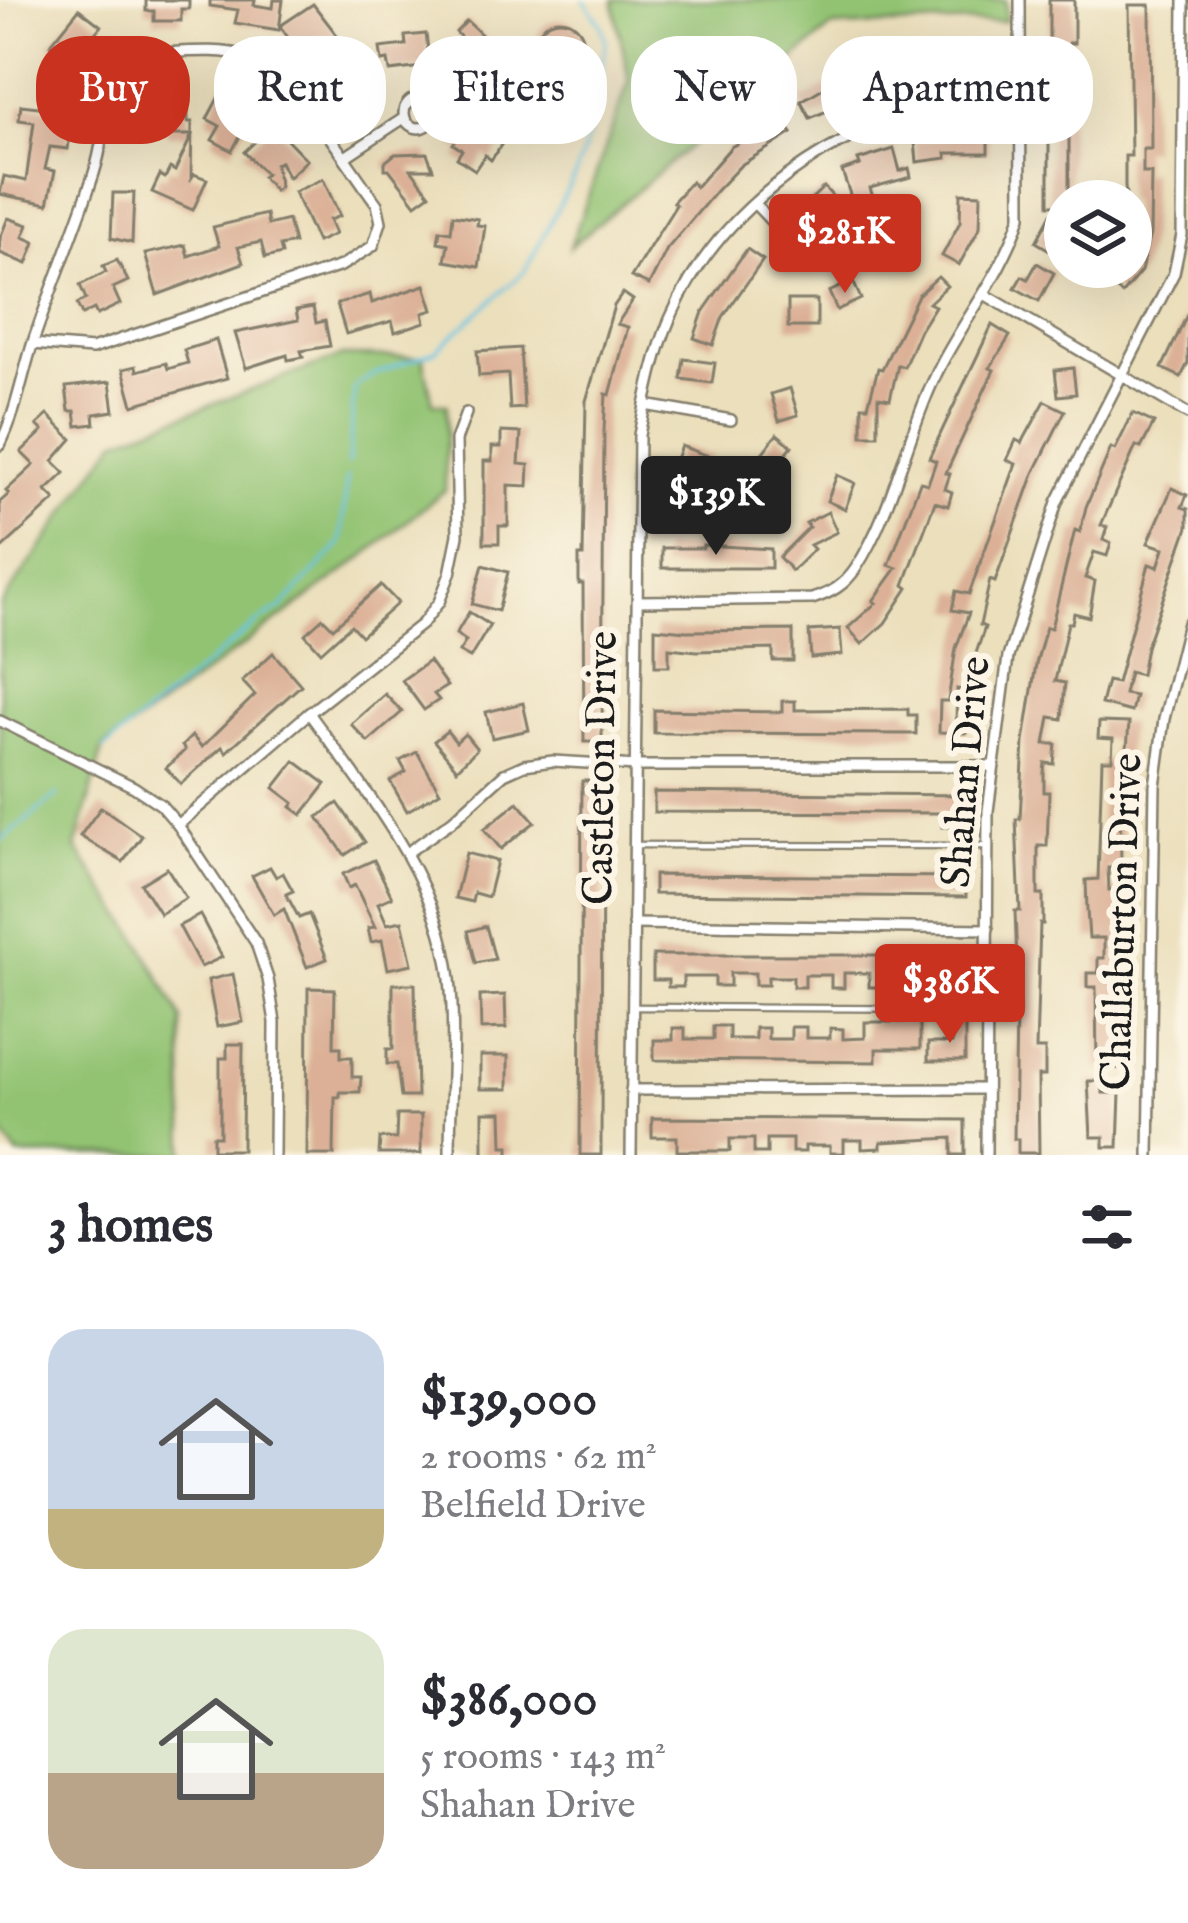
<!DOCTYPE html>
<html lang="en">
<head>
<meta charset="utf-8">
<style>
	body { margin:0; font-family:"IM FELL English",serif; background:#f2f2f3; color:#2b2b33; height:100vh; display:flex; flex-direction:column; font-size:45px; white-space:nowrap }
	* { box-sizing:border-box; margin:0 }
	p { font-size:39px; color:#7c7c81 }
	.icon { flex:none; width:66px; height:66px; fill:none; stroke:currentColor; stroke-width:2; stroke-linecap:round; stroke-linejoin:round }
	.map { position:relative; height:1155px; overflow:hidden }
	.drawer { display:flex; flex-direction:column; background:#fff; flex:1 }
	.drawer>* { flex:none }
	.hud { position:absolute; left:36px; top:36px; width:1116px; height:108px; display:flex; gap:24px }
	.buttons { position:absolute; left:1044px; top:180px; display:grid; gap:24px }
	.buttons a { display:grid; place-items:center; width:108px; height:108px; border-radius:50%; background:#fff; box-shadow:0 12px 48px #0002; font-size:60px }
	.price { position:absolute; translate:-50% -102px; padding:0 27px; border-radius:12px; background:#c8321e; color:#fff; font-size:39px; line-height:78px; filter:drop-shadow(0 3px 6px #0008) }
	.price::after { content:''; position:absolute; left:50%; top:72px; width:36px; height:27px; margin-left:-18px; background:inherit; clip-path:polygon(0 0,100% 0,50% 100%) }
	.price.active { background:#222; color:#fff }
	ul { padding:0; list-style:none }
	li { display:flex; align-items:center; gap:36px; height:300px; padding:0 48px }
	li span { display:grid; place-items:center; flex:none; width:336px; height:240px; border-radius:36px; color:#555 }
	li>.icon { margin-inline-start:auto }
	span .icon { width:144px; height:144px; fill:#fffc; stroke-width:1 }
	li b { font-size:51px }
	h2 { display:flex; justify-content:space-between; align-items:center; height:144px; padding:0 48px; font-size:51px }
	.chip { padding:0 42px; border-radius:48px; background:#fff; box-shadow:0 12px 48px #0002; font-size:42px; line-height:108px }
	.chip.active { background:#c8321e; color:#fff }
	.map>svg:first-child { display:block }
	.green { fill:#92c372; stroke:#577047; stroke-width:3 }
	.lines { fill:none; stroke-linecap:round; stroke-linejoin:round }
	.stream { stroke:#66c4e4; stroke-width:3 }
	.building { fill:#dbb096 }
	.service-casing { stroke:#847e6c; stroke-width:9 }
	.minor-casing { stroke:#847e6c; stroke-width:14 }
	.service { stroke:#fff; stroke-width:4.5 }
	.minor { stroke:#fff; stroke-width:9 }
	.labels { text-anchor:middle; dominant-baseline:central; stroke-width:12; stroke-linejoin:round; paint-order:stroke }
	.street-label { font-size:42px; fill:#1c1c1c; stroke:#fcf5e5 }
</style>
</head>
<body>
<div class="map">
<svg width="1188" height="1155" viewBox="0 0 1188 1155">
	<rect width="100%" height="100%" fill="#fcf5e5"/>
	<filter id="ink" filterUnits="userSpaceOnUse"><feTurbulence type="fractalNoise" baseFrequency=".00833" numOctaves="2"/><feDisplacementMap in="SourceGraphic" scale="24" xChannelSelector="R" yChannelSelector="G"/><feConvolveMatrix kernelMatrix="1 2 1 2 8 2 1 2 1" color-interpolation-filters="sRGB"/></filter>
	<filter id="wash" filterUnits="userSpaceOnUse"><feTurbulence type="fractalNoise" baseFrequency=".004" numOctaves="4" result="noise"/><feDisplacementMap in="SourceGraphic" scale="48" xChannelSelector="R" yChannelSelector="G"/><feGaussianBlur stdDeviation="2.7" result="paint"/><feColorMatrix in="noise" values="0 0 0 0 0 0 0 0 0 0 0 0 0 0 0 0 0 1.4 0 .05"/><feComposite in="paint" operator="in"/></filter>
	<g filter="url(#wash)">
		<rect width="100%" height="100%" fill="#ebdfbc"/>
		<g class="green">
			<polygon points="613,0 1006,0 1006,21 832,27 570,247 629,81"/>
			<polygon points="342,356 423,357 433,403 447,405 445,490 357,562 103,748 76,848 138,938 182,1019 185,1155 18,1155 0,1131 0,606 117,440"/>
		</g>
		<g class="lines">
			<g class="stream">
				<polyline points="348,464 355,386 375,374 435,351 525,271 576,173 593,124 606,40 601,24 584,0"/>
				<polyline points="104,749 258,622 281,608 335,550 341,542 347,477"/>
				<polyline points="0,841 58,795"/>
			</g>
		</g>
		<g id="blocks">
			<g class="building">
				<polygon points="146,0 189,0 189,9 181,9 181,21 154,21 154,11 146,11"/>
				<polygon points="210,0 255,0 254,5 273,8 274,0 283,0 279,30 235,23 238,10 210,6"/>
				<polygon points="1049,0 1074,0 1074,43 1069,43 1069,201 1065,205 1049,205"/>
				<polygon points="313,4 340,39 305,62 280,26"/>
				<polygon points="1129,5 1150,5 1151,149 1143,149 1143,173 1151,173 1150,234 1141,271 1122,294 1110,285 1125,267 1131,267 1131,201 1127,201 1125,187 1125,156 1131,156"/>
				<polygon points="79,9 101,26 74,59 64,51 56,62 48,57 55,49 50,45"/>
				<circle cx="560" cy="44" r="24"/>
				<polygon points="467,21 485,38 475,48 509,80 499,90 487,79 476,91 444,61 464,41 456,32"/>
				<polygon points="426,34 430,66 390,71 388,60 382,61 380,48 406,45 405,36"/>
				<polygon points="970,45 986,45 986,72 942,72 942,78 902,78 903,84 869,87 871,93 810,118 801,101 837,80 879,67 917,64 917,57 970,54"/>
				<polygon points="333,62 335,75 370,68 377,102 332,110 323,64"/>
				<polygon points="160,82 188,82 188,122 192,122 191,179 194,174 207,179 193,210 152,192 160,175 165,178 170,168 175,171 192,135 166,135 166,115 160,115"/>
				<polygon points="225,85 258,103 232,151 212,140 220,126 207,119"/>
				<polygon points="781,101 792,117 784,122 792,133 741,165 716,191 667,249 649,285 631,277 676,205 673,202 691,182 696,187 731,147 769,126 761,114"/>
				<polygon points="21,105 73,111 68,149 50,147 45,169 55,171 48,204 0,194 4,176 26,181 34,122 19,120"/>
				<polygon points="468,120 503,142 491,160 485,155 475,170 457,158 462,150 453,144"/>
				<polygon points="273,125 307,160 288,178 280,162 275,164 280,186 275,191 262,177 266,174 244,152"/>
				<polygon points="953,133 988,133 988,153 946,153 947,158 917,162 915,142 953,137"/>
				<polygon points="894,149 900,171 909,168 911,177 870,188 876,206 864,210 861,200 853,203 842,171 860,165 858,160"/>
				<polygon points="427,153 433,169 411,169 430,194 416,204 389,169 385,169 385,162 395,154"/>
				<polygon points="323,179 340,216 329,220 335,234 317,242 294,192"/>
				<polygon points="824,187 844,209 830,222 809,201"/>
				<polygon points="113,193 134,193 132,243 111,238"/>
				<polygon points="961,193 981,194 980,227 959,265 942,256 960,222"/>
				<polygon points="266,214 268,225 288,220 294,243 280,246 282,254 265,258 261,242 238,247 243,263 157,295 145,254 185,245 188,256 219,246 213,227"/>
				<polygon points="1051,214 1065,222 1053,252 1036,242"/>
				<polygon points="453,215 478,219 477,225 485,226 479,267 445,261 448,244 438,242 440,230 451,232"/>
				<polygon points="8,218 28,225 23,237 35,242 27,264 0,253 0,238"/>
				<polygon points="856,231 874,241 866,268 847,262"/>
				<polygon points="747,249 763,260 723,317 713,345 694,338 703,312"/>
				<polygon points="117,260 128,281 113,288 120,304 97,315 94,309 82,315 77,304 86,299 80,285 106,272 103,266"/>
				<polygon points="1037,263 1054,273 1039,301 1015,288 1022,276 1028,279"/>
				<polygon points="938,277 947,286 929,303 935,306 920,330 904,367 898,365 890,399 878,397 878,435 862,435 862,406 868,406 878,368 882,369 918,295"/>
				<polygon points="853,281 861,299 837,310 829,292"/>
				<polygon points="425,285 433,310 423,313 425,322 395,332 392,321 346,334 337,304 370,294 372,303"/>
				<polygon points="623,293 633,300 617,324 628,327 610,395 606,394 604,431 602,742 584,742 583,584 579,584 579,556 583,556 586,401 614,306"/>
				<rect x="788" y="300" width="29" height="27"/>
				<polygon points="313,307 316,323 325,321 330,346 301,351 303,357 288,360 287,355 246,368 235,333 298,320 296,310"/>
				<polygon points="1188,313 1188,363 1181,377 1162,368"/>
				<polygon points="992,325 1010,336 990,368 994,370 946,473 950,474 945,489 952,492 948,506 935,502 904,585 908,588 885,623 862,644 848,628 876,603 873,601 897,568 889,565 920,482 928,484 936,461 929,458"/>
				<polygon points="216,340 227,378 133,405 123,369 136,366 137,371 166,363 168,369 188,363 184,350"/>
				<polygon points="520,348 524,408 510,409 508,374 479,376 477,351"/>
				<polygon points="684,359 715,363 712,383 681,379"/>
				<polygon points="1073,368 1076,394 1058,396 1055,370"/>
				<polygon points="110,382 114,411 94,414 95,424 77,426 75,411 69,411 66,387"/>
				<polygon points="790,388 798,415 779,421 771,394"/>
				<polygon points="1045,401 1065,411 1034,473 995,582 990,580 980,625 985,627 973,662 970,691 957,689 956,721 966,721 966,733 939,732 940,701 948,701 956,648 969,613 952,610 956,591 969,594 1016,464 1007,460 1016,440 1022,443"/>
				<polygon points="1133,413 1154,423 1141,448 1136,446 1101,525 1107,527 1103,540 1111,543 1107,556 1094,552 1085,578 1095,581 1089,617 1074,613 1072,623 1068,623 1055,681 1065,683 1062,719 1050,717 1045,744 1056,744 1054,764 1045,763 1044,772 1044,792 1049,792 1047,846 1038,846 1038,895 1043,895 1043,924 1040,924 1036,1049 1045,1049 1045,1076 1038,1076 1039,1153 1018,1153 1018,1139 1014,1139 1016,1012 1019,1012 1015,911 1020,911 1016,819 1020,819 1024,742 1036,664 1046,627 1051,628 1075,530 1080,532 1086,507 1111,448 1115,450"/>
				<polygon points="48,415 72,439 53,461 65,473 46,491 55,500 0,550 0,502 9,494 6,491 34,465 21,452 43,431 37,425"/>
				<polygon points="501,432 521,433 519,464 529,465 528,486 508,485 508,526 499,526 499,543 484,543 484,461 492,461 492,447 501,447"/>
				<polygon points="777,434 792,446 775,468 760,456"/>
				<polygon points="681,446 711,457 704,475 674,464"/>
				<polygon points="746,461 761,486 746,494 741,485 730,492 732,485 723,474"/>
				<polygon points="837,475 855,483 845,509 827,501"/>
				<rect x="666" y="481" width="19" height="30"/>
				<polygon points="1172,488 1187,495 1182,507 1188,509 1188,527 1146,647 1141,675 1129,672 1124,694 1135,696 1131,712 1101,704 1107,681 1117,683 1149,564 1158,567 1164,548 1148,543"/>
				<polygon points="828,512 837,532 810,545 814,549 792,571 779,557 809,527 806,523"/>
				<polygon points="703,545 771,549 771,568 662,568 662,548 703,548"/>
				<polygon points="483,565 508,572 498,611 472,604"/>
				<polygon points="381,585 398,603 361,636 351,625 321,652 305,634 323,618 333,628"/>
				<polygon points="469,612 490,625 470,658 459,652 466,641 456,634"/>
				<polygon points="655,628 686,631 793,630 793,661 773,661 773,649 697,651 669,648 669,666 655,666"/>
				<polygon points="840,629 842,655 811,658 809,631"/>
				<polygon points="273,653 301,685 226,752 222,747 181,784 166,768 185,750 182,746 192,736 202,747 255,695 242,681"/>
				<polygon points="429,661 447,686 434,694 439,700 424,710 402,680"/>
				<polygon points="385,694 402,712 368,742 351,724"/>
				<polygon points="782,701 795,701 795,710 908,709 908,715 916,715 916,734 654,733 654,710 782,712"/>
				<polygon points="523,703 529,730 492,738 486,712"/>
				<polygon points="1099,722 1129,723 1124,790 1120,790 1121,868 1108,868 1109,890 1117,890 1120,921 1121,1068 1097,1068 1096,987 1087,987 1087,973 1098,973 1098,958 1104,958 1104,938 1089,938 1087,910 1086,880 1098,879 1102,760 1112,760 1113,739 1098,738"/>
				<polygon points="447,731 456,742 465,734 477,749 457,769 434,741"/>
				<polygon points="417,752 440,792 407,811 390,781 406,772 400,761"/>
				<polygon points="295,761 326,784 302,815 291,807 294,803 274,788"/>
				<polygon points="582,781 602,781 601,1155 580,1155"/>
				<polygon points="654,792 966,795 966,811 955,811 955,827 942,827 942,813 654,812"/>
				<polygon points="518,802 535,822 501,849 484,829"/>
				<polygon points="338,803 365,842 345,855 318,817"/>
				<polygon points="101,807 142,836 123,862 80,836"/>
				<polygon points="466,853 497,861 488,897 474,893 472,902 455,898"/>
				<polygon points="374,860 392,897 378,903 387,924 402,921 412,964 388,969 382,940 371,942 368,928 375,927 355,885 349,888 343,874"/>
				<polygon points="270,867 276,877 283,873 293,891 286,894 299,918 309,914 327,959 307,967 284,909 274,915 252,876"/>
				<polygon points="167,868 186,898 160,914 141,884"/>
				<polygon points="654,875 966,877 966,897 654,894"/>
				<polygon points="200,915 222,957 201,967 179,926"/>
				<polygon points="486,926 495,959 476,963 468,931"/>
				<polygon points="653,955 961,955 961,985 945,985 946,973 920,973 920,990 906,990 906,980 883,980 883,987 869,987 869,973 844,973 844,988 831,988 831,975 805,975 805,987 793,987 793,977 768,977 768,985 755,985 755,973 730,973 730,986 715,986 715,977 683,977 683,987 668,987 668,980 653,980"/>
				<polygon points="233,974 243,1022 217,1027 208,980"/>
				<polygon points="393,984 415,984 417,1097 401,1097 397,1064 387,1064 387,1049 393,1049"/>
				<polygon points="308,988 335,989 334,1047 341,1047 341,1057 352,1057 352,1077 361,1077 360,1092 340,1092 340,1097 335,1097 334,1155 307,1155"/>
				<polygon points="505,995 506,1028 481,1029 480,996"/>
				<polygon points="952,1021 965,1021 965,1061 928,1061 928,1043 952,1043"/>
				<polygon points="865,1022 920,1022 920,1049 876,1049 876,1062 654,1060 654,1040 673,1040 673,1028 685,1028 685,1039 713,1039 713,1026 729,1026 729,1039 755,1039 755,1028 768,1028 768,1039 791,1039 791,1027 806,1027 806,1038 830,1038 830,1028 843,1029 843,1039 865,1038"/>
				<polygon points="227,1044 243,1044 242,1150 213,1150 213,1136 220,1136 220,1058 227,1058"/>
				<rect x="480" y="1056" width="28" height="33"/>
				<polygon points="1088,1081 1103,1081 1103,1093 1120,1093 1118,1147 1104,1147 1104,1137 1091,1137"/>
				<polygon points="483,1112 502,1112 503,1146 509,1146 509,1155 483,1155"/>
				<polygon points="397,1115 421,1115 421,1154 379,1154 380,1138 396,1139"/>
				<polygon points="652,1118 965,1120 965,1155 952,1155 952,1138 881,1142 881,1148 862,1149 862,1140 844,1140 844,1153 830,1153 830,1146 805,1146 805,1152 792,1152 792,1139 767,1139 767,1153 754,1153 754,1139 730,1139 730,1151 677,1151 677,1137 652,1137"/>
			</g>
		</g>
	</g>
	<g filter="url(#ink)">
		<use href="#blocks" fill-opacity="0" stroke="#847e6c" stroke-width="3"/>
		<g class="lines">
			<defs>
				<g id="service">
					<polyline points="635,845 987,846"/>
					<polyline points="633,1007 987,1009"/>
				</g>
				<g id="minor">
					<circle cx="419" cy="113" r="15"/>
					<polyline points="345,157 404,118"/>
					<polyline points="755,204 803,255"/>
					<polyline points="986,295 1188,414"/>
					<polyline points="645,405 731,420"/>
					<path d="M0 445C17 411 22 375 34 339 53 283 76 229 94 173 108 132 102 84 136 54 171 54 216 46 249 57 291 70 349 167 377 204L381 222 373 246 341 266 92 349 33 344"/>
					<path d="M638 601 812 599C831 593 845 585 856 568 895 508 908 427 942 363 969 312 1003 272 1021 216L1020 0"/>
					<path d="M309 713C366 792 439 878 450 979 456 1037 450 1097 450 1155"/>
					<polyline points="0,721 134,787 161,805 178,825 256,943 268,979 275,1022 274,1155"/>
					<polyline points="178,825 309,713 422,624 439,602 450,574 458,535 456,440 466,413"/>
					<polyline points="408,852 452,821 504,774 524,765 553,761 637,766 992,766"/>
					<polyline points="633,924 988,929"/>
					<polyline points="631,1090 986,1089"/>
					<path d="M631 1155 639 435C647 396 654 356 670 319 713 219 814 139 919 113 951 105 988 104 1021 102"/>
					<polyline points="986,1155 988,811 1008,657 1057,502 1174,273 1182,235 1184,0"/>
					<polyline points="1149,1155 1155,786 1164,719 1188,623"/>
				</g>
			</defs>
			<use href="#service" class="service-casing"/>
			<use href="#minor" class="minor-casing"/>
			<use href="#service" class="service"/>
			<use href="#minor" class="minor"/>
		</g>
	</g>
	<g class="labels">
		<g class="street-label">
			<text transform="translate(602 768) rotate(-89)">Castleton Drive</text>
			<text transform="translate(967 772) rotate(-85)">Shahan Drive</text>
			<text transform="translate(1123 922) rotate(-88)">Challaburton Drive</text>
		</g>
	</g>
</svg>
<div class="buttons">
<a><svg class="icon" aria-label="layers" viewBox="0 0 24 24"><path d="M12 4l9 5-9 5-9-5zM3 14l9 5 9-5"/></svg></a>
</div>
<b class="price" style="left:845px;top:296px">$281K</b>
<b class="price active" style="left:716px;top:558px">$139K</b>
<b class="price" style="left:950px;top:1046px">$386K</b>
<div class="hud">
<a class="chip active">Buy</a>
<a class="chip">Rent</a>
<a class="chip">Filters</a>
<a class="chip">New</a>
<a class="chip">Apartment</a>
</div>
</div>
<section class="drawer">
<h2>3 homes<svg class="icon" aria-label="filters" viewBox="0 0 24 24"><path d="M4 7h16M4 17h16"/><circle cx="9" cy="7" r="2"/><circle cx="15" cy="17" r="2"/></svg></h2>
<ul>
<li><span style="background:linear-gradient(#c9d6e8 75%,#c2b280 0)"><svg class="icon" aria-label="home" viewBox="0 0 24 24"><path d="M3 11l9-7 9 7M6 9v11h12V9"/></svg></span><div><b>$139,000</b><p>2 rooms · 62 m²</p><p>Belfield Drive</p></div></li>
<li><span style="background:linear-gradient(#dfe7d0 60%,#b9a48a 0)"><svg class="icon" aria-label="home" viewBox="0 0 24 24"><path d="M3 11l9-7 9 7M6 9v11h12V9"/></svg></span><div><b>$386,000</b><p>5 rooms · 143 m²</p><p>Shahan Drive</p></div></li>
</ul>
</section>
</body>
</html>
